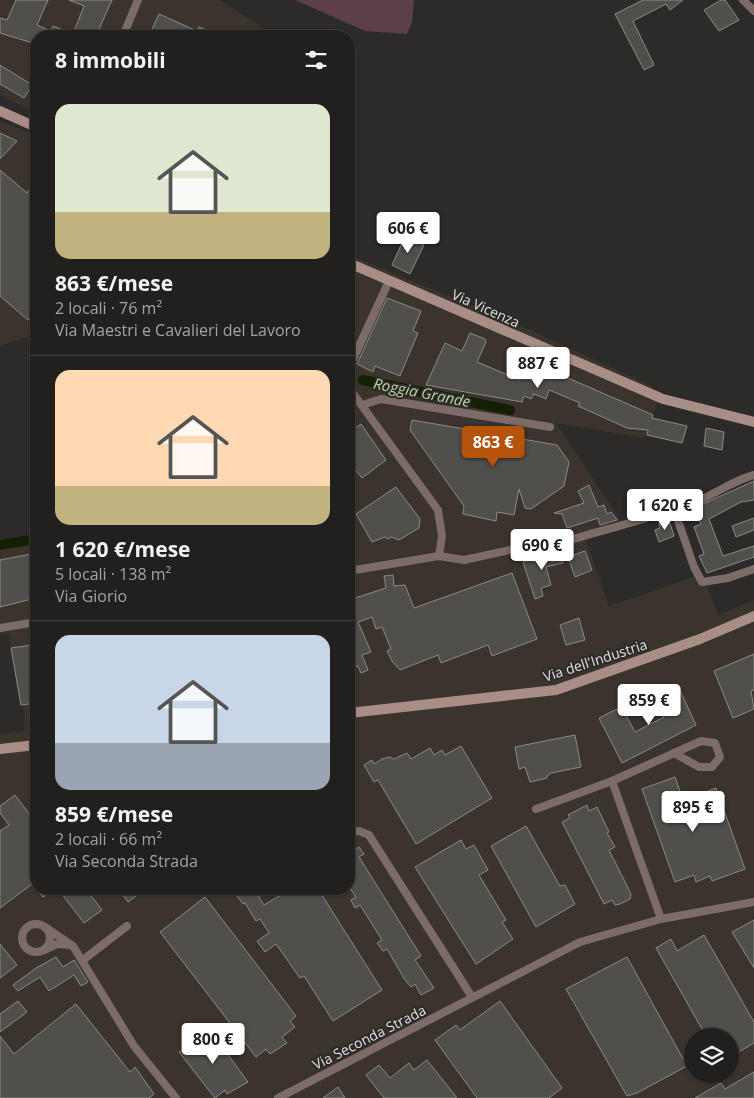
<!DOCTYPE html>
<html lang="it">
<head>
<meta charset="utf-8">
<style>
	body { margin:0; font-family:"Open Sans",sans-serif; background:#2e2d2c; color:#f1f3f6; height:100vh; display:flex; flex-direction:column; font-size:19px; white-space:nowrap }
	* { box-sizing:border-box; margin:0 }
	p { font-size:16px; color:#a2a3a4 }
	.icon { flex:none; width:28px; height:28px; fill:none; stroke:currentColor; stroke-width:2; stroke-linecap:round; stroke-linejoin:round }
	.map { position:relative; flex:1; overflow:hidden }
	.drawer { position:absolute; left:30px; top:30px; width:325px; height:865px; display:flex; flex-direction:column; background:#22201f; border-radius:20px; box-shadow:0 1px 4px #0004,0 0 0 1px #3f3e3d }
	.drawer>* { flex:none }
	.buttons { position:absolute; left:684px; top:1028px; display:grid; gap:10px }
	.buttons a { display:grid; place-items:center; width:55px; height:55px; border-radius:50%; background:#22201f; box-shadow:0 1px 4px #0004,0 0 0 1px #3f3e3d; font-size:25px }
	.price { position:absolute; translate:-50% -42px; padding:0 11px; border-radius:5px; background:#fff; color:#222; font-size:16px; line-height:32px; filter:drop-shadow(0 1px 2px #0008) }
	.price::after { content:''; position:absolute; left:50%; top:30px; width:15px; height:11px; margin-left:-8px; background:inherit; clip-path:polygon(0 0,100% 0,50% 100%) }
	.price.active { background:#b45309; color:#fff }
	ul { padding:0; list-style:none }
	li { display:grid; align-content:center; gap:10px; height:265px; padding:0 25px }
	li+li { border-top:1px solid #3f3e3d }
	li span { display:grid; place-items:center; height:155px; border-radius:15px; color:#555 }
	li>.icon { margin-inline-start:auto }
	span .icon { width:90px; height:90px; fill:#fffc; stroke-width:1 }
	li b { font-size:21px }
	h2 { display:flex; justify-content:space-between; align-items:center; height:60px; padding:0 25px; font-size:21px }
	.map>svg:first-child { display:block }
	.built { fill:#3b342d; fill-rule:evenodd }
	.green { fill:#5c3f47 }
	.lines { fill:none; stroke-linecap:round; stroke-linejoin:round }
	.canal { stroke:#142004; stroke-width:10 }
	.building { fill:#504f4c; stroke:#8b8a87 }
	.street { stroke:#7c6b67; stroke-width:8 }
	.secondary { stroke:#a98e88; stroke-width:10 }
	.labels { text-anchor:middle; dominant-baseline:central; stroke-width:4; stroke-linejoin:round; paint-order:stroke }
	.street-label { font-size:14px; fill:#e2e0df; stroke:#2d2b29 }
	.water-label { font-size:15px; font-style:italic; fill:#bbd59d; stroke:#2d2b29 }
</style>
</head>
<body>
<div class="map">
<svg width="754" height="1098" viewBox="0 0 754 1098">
	<rect width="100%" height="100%" fill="#2d2b29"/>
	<g class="built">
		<polygon points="0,0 219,0 258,24 267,36 36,36 36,113 0,95"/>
		<polygon points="0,121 36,135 36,344 30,336 0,346"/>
		<path d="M349 255 526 328 647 384 661 393 645 438 556 423 621 521 584 535 609 606 702 574 718 615 754 600V1098H0V734L25 731 22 684 16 678 9 634 0 635V544L36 538V889H349ZM692 1036H730V1074H692Z"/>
	</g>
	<polygon class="green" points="295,0 414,0 412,22 407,34 365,31"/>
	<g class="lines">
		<g class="canal">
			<polyline points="363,380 510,410"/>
			<polyline points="0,545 36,539"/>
		</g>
	</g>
	<g class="building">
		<polygon points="16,0 48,0 37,25 51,31 53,26 73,34 84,6 69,0 112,0 96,36 36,36 36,44 0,33 0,18 7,20"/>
		<polygon points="643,0 683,0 670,10 666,4 633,21 654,65 644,70 615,14"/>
		<polygon points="721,0 725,0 739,20 719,31 704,10"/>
		<polygon points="159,14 197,31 199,27 220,36 149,36"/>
		<polygon points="0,65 32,85 24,98 0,84"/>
		<polygon points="0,133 17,141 0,159"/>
		<polygon points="0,170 27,193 29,190 36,196 36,311 28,320 0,296"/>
		<polygon points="402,235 424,245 410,274 392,265 402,243 399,242"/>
		<polygon points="387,298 421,311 413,331 418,333 400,376 375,366 373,372 357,364"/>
		<polygon points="470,333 485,339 486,342 477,362 520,380 529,361 653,415 652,418 687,426 682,443 647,435 648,430 627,428 578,406 580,403 549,390 546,399 534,394 531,399 524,396 522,402 426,385 445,343 462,351"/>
		<polygon points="412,420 557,445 569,462 564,486 531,509 525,508 519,489 514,515 497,512 496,521 463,514 464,506 410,430"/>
		<polygon points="361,424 386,460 362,478 349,462 349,433"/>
		<polygon points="706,428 724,432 722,450 704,446"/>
		<polygon points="754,481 754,500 741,502 709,519 723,556 754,546 754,557 707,573 699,556 704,554 694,527 701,524 694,508"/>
		<polygon points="589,485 598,507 604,505 607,514 611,512 617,520 600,525 598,518 567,528 562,514 554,513 584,503 578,491"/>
		<polygon points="396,487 420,519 419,528 399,540 391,537 388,539 385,537 372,542 356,514"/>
		<polygon points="754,518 754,530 736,537 732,526"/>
		<polygon points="669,520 674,536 659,542 655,530 660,528 659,523"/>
		<polygon points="552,549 559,549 563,563 546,567 551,585 541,588 543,596 535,599 523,562 546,555 545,551"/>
		<polygon points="585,551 592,570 575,577 568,557"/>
		<polygon points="36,553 36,598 0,607 0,560"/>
		<polygon points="512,573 537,639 492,656 488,645 441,663 438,655 400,670 392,661 387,651 391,649 382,627 376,629 372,617 358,622 371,652 362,655 368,670 361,673 358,666 349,669 349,600 386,588 384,576 393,575 394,586 405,585 414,608"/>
		<polygon points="579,618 585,640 566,645 560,625"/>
		<polygon points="32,645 36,668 36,703 21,705 11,648"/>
		<polygon points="754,654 754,690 751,691 754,709 733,718 714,671"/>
		<polygon points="673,686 674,688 678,686 696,725 622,763 599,718 617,709 619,712 623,710 635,732 664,717 654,696"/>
		<polygon points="575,735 581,767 551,773 547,776 547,778 530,782 525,767 519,769 515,747"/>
		<polygon points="461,746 492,798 416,844 378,780 374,782 364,765 372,760 374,764 382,759 389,757 394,759 407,753 411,759 430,748 434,755 442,750 445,755"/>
		<polygon points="675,777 683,800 716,788 745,869 712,881 710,876 696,882 694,875 675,882 642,789"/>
		<polygon points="15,795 36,823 36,881 0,908 0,831 9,825 0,813 0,806"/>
		<polygon points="587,805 589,811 597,807 609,832 607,833 615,847 609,850 631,894 630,899 620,904 615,905 612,900 604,904 562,822 570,818 568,815"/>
		<polygon points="526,826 560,886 565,885 575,904 536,927 491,846"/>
		<polygon points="461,840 466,849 474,845 488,870 479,875 506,920 502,922 513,939 476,964 415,867"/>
		<polygon points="359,847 364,854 359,857 421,956 415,960 434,988 421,995 415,984 411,987 405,980 387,949 383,951 377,943 382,940 360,905 355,908 351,900 356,897 349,887 349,853"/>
		<polygon points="37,889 56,889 43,897"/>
		<polygon points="58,889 86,889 102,910 84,923"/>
		<polygon points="118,889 145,889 128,902"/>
		<polygon points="232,889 254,889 264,905 291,889 318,889 382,990 333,1021 304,976 300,978 276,944 265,952 257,941 269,933 260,919 256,921 245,903 243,904"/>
		<polygon points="205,897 296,1016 290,1021 295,1027 282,1037 287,1043 270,1054 266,1049 256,1057 160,932"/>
		<polygon points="754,920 754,968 732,932"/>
		<polygon points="704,935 754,1022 754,1043 730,1057 730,1036 706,1036 656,948 671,939 677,951"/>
		<polygon points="0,944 17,965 0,978"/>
		<polygon points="56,957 63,967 74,960 88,982 81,986 74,975 49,991 40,977 18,991 13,985 36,968"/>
		<polygon points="627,957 687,1066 637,1093 627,1096 566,989"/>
		<polygon points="18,1001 27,1012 0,1032 0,1014"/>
		<polygon points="500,1001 562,1088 549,1098 477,1098 435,1040 456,1025 460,1030"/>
		<polygon points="76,1004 130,1072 135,1067 154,1094 149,1098 0,1098 0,1036 14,1054"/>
		<polygon points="209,1029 248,1082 227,1094 225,1090 215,1098 179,1052"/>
		<polygon points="427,1060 457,1098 384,1098 366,1075 379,1065 390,1078 409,1063 414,1070"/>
		<polygon points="754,1072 754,1098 695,1098 721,1083 725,1089"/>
		<polygon points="338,1087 345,1098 323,1098"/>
	</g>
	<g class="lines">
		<g class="street">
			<polyline points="743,0 754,11"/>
			<polyline points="123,36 138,0"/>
			<polyline points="349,368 389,281"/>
			<polyline points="349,388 438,510 442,536 439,556"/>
			<polyline points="362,405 381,399 550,427"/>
			<polyline points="674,509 694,567 702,582 728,578 754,569"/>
			<path d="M349 571 439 556 464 560 542 543H560C606 529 653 518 698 501 717 493 734 480 754 475"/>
			<polyline points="0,628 36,622"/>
			<polyline points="536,809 612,781"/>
			<polyline points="349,832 359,831 369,835 472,997"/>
			<polyline points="661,919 612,781 701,741 715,743 720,757 712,767 699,767 674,753"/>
			<circle cx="36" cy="938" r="14"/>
			<polyline points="45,927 73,946 134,1046 176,1098"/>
			<polyline points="44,950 57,944 71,945"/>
			<polyline points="83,960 127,926"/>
			<polyline points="278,1098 580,942 661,919 754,902"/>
		</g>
		<g class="secondary">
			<polyline points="0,111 36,127"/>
			<polyline points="349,263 663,399 754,422"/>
			<polyline points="349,713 556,690 700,639 754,616"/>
			<polyline points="0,749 36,745"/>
		</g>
	</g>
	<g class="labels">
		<g class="street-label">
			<text transform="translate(486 308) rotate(24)">Via Vicenza</text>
			<text transform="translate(595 660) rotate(-18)">Via dell'Industria</text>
			<text transform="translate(369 1037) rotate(-27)">Via Seconda Strada</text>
		</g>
		<g class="water-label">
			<text transform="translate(422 392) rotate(11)">Roggia Grande</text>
		</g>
	</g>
</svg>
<div class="buttons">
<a><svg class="icon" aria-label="layers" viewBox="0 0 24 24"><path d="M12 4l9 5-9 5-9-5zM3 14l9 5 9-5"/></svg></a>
</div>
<b class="price" style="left:408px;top:254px">606 €</b>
<b class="price" style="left:538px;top:389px">887 €</b>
<b class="price active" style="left:493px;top:468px">863 €</b>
<b class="price" style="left:665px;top:531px">1 620 €</b>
<b class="price" style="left:542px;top:571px">690 €</b>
<b class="price" style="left:649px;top:726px">859 €</b>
<b class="price" style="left:693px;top:833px">895 €</b>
<b class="price" style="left:213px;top:1065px">800 €</b>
<section class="drawer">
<h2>8 immobili<svg class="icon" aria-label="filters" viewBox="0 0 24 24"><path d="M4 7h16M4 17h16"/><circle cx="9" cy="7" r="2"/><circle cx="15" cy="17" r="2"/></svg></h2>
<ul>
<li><span style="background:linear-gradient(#dfe7d0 70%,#c2b280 0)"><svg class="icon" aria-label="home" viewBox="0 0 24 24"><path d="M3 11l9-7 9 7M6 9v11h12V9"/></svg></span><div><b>863 €/mese</b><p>2 locali · 76 m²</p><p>Via Maestri e Cavalieri del Lavoro</p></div></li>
<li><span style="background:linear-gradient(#ffd9b3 75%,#c2b280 0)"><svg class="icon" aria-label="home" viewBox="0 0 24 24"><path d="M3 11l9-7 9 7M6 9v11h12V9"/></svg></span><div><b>1 620 €/mese</b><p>5 locali · 138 m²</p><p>Via Giorio</p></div></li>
<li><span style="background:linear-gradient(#c9d6e8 70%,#9aa5b1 0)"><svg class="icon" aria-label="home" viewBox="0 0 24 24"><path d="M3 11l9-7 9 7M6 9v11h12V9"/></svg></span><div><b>859 €/mese</b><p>2 locali · 66 m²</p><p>Via Seconda Strada</p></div></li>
</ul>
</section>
</div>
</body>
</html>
